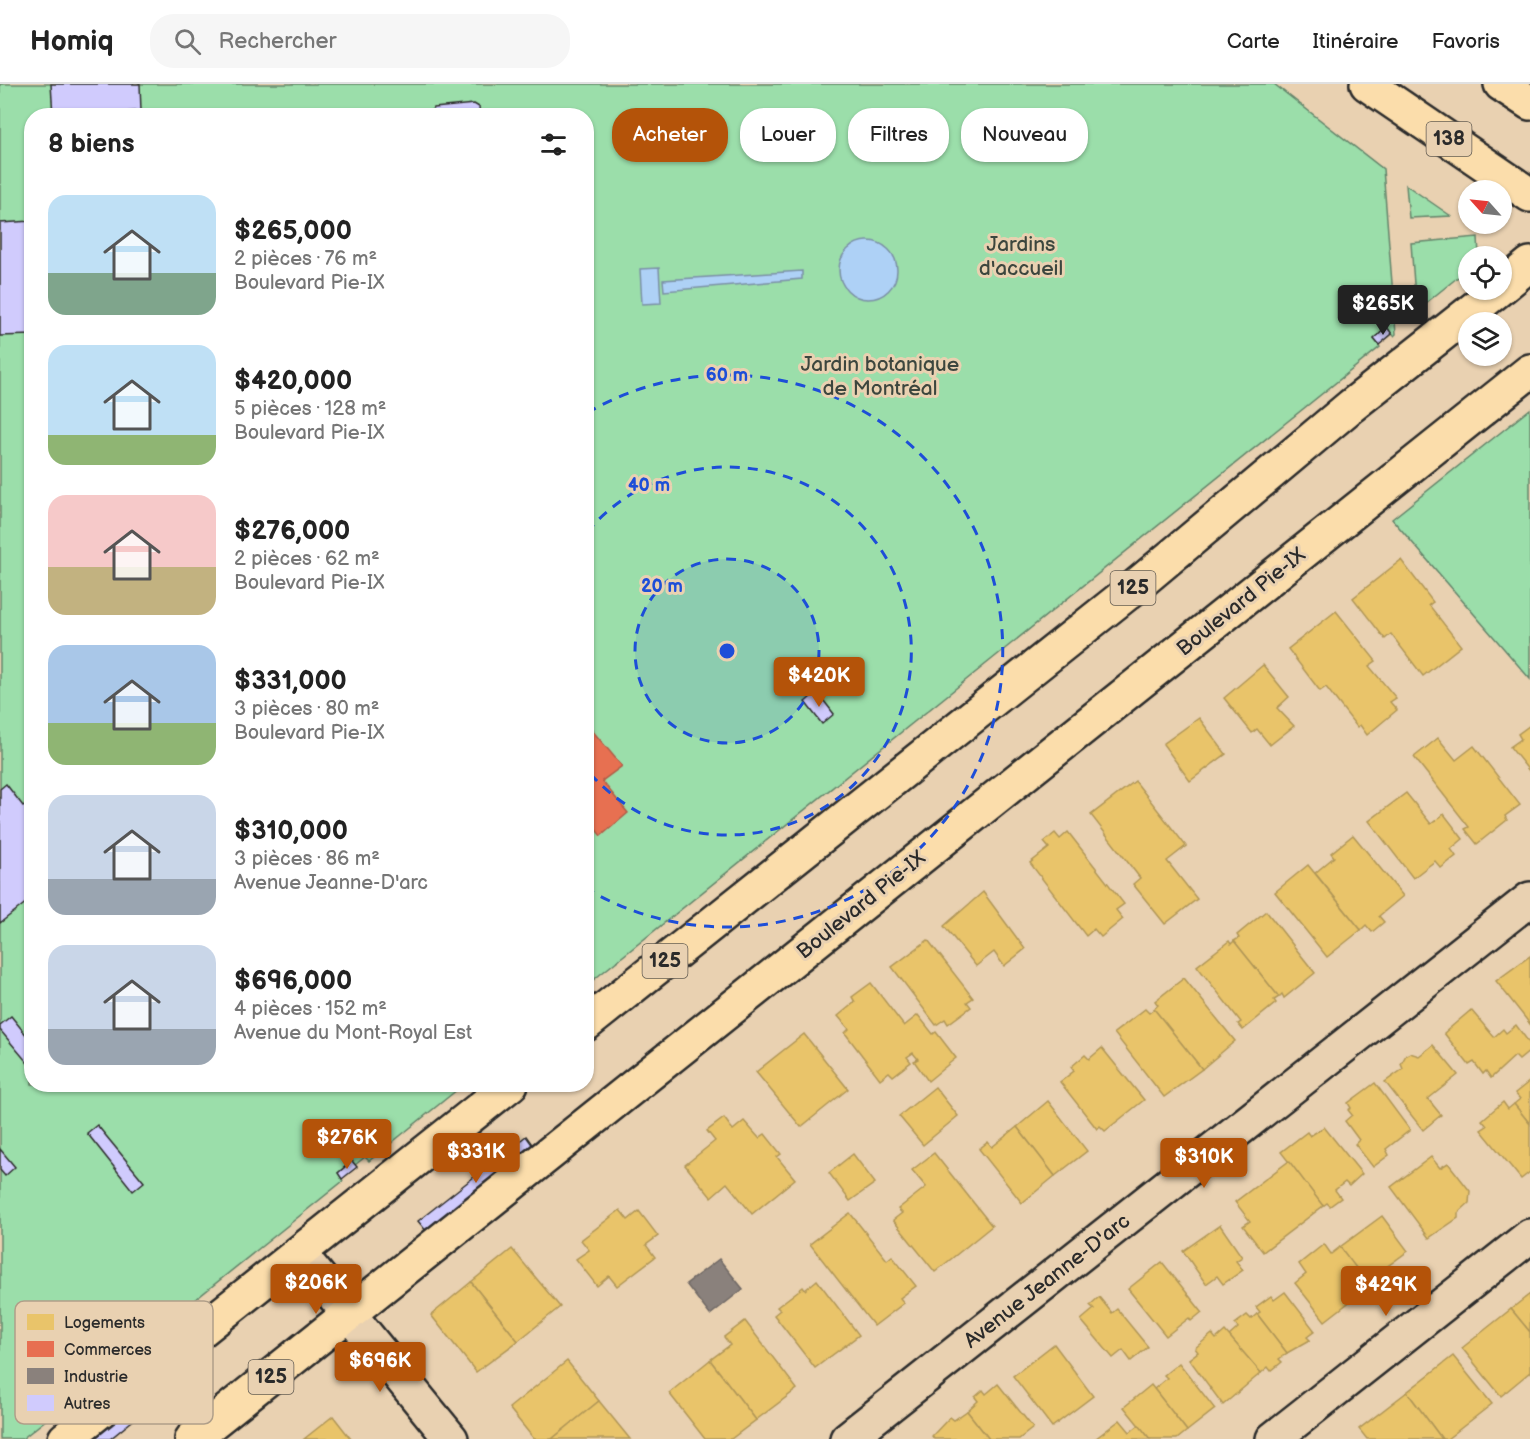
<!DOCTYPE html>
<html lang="fr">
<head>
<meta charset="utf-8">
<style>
	body { margin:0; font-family:"Balsamiq Sans",sans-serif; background:#f6f6f6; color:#222; height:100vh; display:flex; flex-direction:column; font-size:22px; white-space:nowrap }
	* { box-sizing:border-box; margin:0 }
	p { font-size:20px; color:#767676 }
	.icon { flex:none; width:33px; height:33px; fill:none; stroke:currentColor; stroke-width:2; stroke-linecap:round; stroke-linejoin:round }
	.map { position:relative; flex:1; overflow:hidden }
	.sheet { position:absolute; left:24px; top:24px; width:570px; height:984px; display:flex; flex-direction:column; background:#fff; border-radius:24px; box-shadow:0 2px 4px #0004 }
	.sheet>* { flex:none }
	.hud { position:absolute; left:612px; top:24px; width:570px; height:54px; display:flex; gap:12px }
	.needle { width:39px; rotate:297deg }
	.fabs { position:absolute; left:1458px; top:96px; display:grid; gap:12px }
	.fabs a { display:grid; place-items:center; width:54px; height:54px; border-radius:50%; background:#fff; box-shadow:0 2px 4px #0004; font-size:30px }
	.price { position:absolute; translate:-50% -51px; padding:0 14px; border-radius:6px; background:#b45309; color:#fff; font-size:20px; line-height:39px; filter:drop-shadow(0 2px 3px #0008) }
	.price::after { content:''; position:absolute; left:50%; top:36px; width:18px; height:14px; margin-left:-9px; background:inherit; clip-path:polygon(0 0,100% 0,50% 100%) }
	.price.on { background:#222; color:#fff }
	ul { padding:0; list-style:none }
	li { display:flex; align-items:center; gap:18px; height:150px; padding:0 24px }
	li span { display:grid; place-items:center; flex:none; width:168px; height:120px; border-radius:18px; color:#555 }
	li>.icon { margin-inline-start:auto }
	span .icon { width:72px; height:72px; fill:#fffc; stroke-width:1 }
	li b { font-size:26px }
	h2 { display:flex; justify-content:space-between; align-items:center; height:72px; padding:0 24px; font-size:26px }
	.pill { padding:0 21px; border-radius:24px; background:#fff; box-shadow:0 2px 4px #0004; font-size:21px; line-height:54px }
	.pill.on { background:#b45309; color:#fff }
	header { display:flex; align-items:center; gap:36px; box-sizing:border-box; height:84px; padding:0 30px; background:#fff; border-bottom:2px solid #e0e0e0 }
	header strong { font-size:28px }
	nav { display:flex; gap:33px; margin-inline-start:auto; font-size:21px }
	.search { width:420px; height:54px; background:#f6f6f6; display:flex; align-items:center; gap:15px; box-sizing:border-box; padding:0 21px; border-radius:24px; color:#767676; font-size:22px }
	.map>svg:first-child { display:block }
	.green { fill:#9bdeaa; stroke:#63846a; stroke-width:1.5 }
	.water { fill:#aed1f6; stroke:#7a8fa5; stroke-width:1.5 }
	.homes { fill:#e9c46a; stroke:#b09657; stroke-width:1.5 }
	.shops { fill:#e76f51; stroke:#af5b46; stroke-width:1.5 }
	.industry { fill:#8a817c; stroke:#6e6764; stroke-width:1.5 }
	.building { fill:#d0cbfd; stroke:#2b2b2b; stroke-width:1.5 }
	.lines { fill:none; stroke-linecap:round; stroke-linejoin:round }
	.street-casing { stroke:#2b2b2b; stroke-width:38 }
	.primary-casing { stroke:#2b2b2b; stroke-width:38 }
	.street { stroke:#e9d1b1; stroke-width:33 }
	.primary { stroke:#fbddab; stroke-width:33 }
	.ring { fill:none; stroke:#1d4ed8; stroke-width:3; stroke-dasharray:10 8 }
	.labels { text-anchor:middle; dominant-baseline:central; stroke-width:6; stroke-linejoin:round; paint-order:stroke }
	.shield { fill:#e9d1b1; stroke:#645d53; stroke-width:1.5 }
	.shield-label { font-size:20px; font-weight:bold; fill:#2b2b2b }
	.park-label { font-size:21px; fill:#3c463e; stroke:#e9d1b1 }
	.street-label { font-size:21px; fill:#2b2b2b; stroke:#e9d1b1 }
	.key { fill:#e9d1b1; stroke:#b09f89; stroke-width:1.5 }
	.key-label { font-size:16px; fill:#2b2b2b }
	.centre { fill:#1d4ed8; stroke:#e9d1b1; stroke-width:3 }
	.ring-label { font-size:18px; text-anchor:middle; font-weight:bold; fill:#1d4ed8; stroke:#e9d1b1; stroke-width:6; stroke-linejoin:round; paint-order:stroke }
</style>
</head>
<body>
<header>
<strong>Homiq</strong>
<div class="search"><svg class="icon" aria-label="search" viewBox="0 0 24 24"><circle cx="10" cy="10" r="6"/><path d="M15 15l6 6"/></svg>Rechercher</div>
<nav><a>Carte</a><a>Itinéraire</a><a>Favoris</a></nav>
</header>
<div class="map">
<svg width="1530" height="1355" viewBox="0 0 1530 1355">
	<rect width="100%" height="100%" fill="#e9d1b1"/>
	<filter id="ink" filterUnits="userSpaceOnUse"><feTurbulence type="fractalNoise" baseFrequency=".0167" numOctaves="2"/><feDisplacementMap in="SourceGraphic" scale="12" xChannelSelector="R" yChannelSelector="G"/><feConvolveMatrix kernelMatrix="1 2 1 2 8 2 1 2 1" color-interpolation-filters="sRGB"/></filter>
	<g filter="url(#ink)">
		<g class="green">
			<polygon points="0,0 1274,0 1383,85 1396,250 1394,252 1387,244 1374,255 1380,263 587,901 586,32 32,32 32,1000 463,1001 369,1077 365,1073 355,1081 352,1077 338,1089 343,1097 22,1355 0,1355"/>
			<polygon points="1406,101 1451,132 1409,134"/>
			<polygon points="1478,153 1479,172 1468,172 1468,185 1416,227 1411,159"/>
			<polygon points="1530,325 1530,595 1392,435"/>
		</g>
		<g class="water">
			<circle cx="868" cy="186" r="29"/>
			<polygon points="659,184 661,219 642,220 640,185"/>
			<polygon points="802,187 802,195 664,207 663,196"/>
		</g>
		<g class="homes">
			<polygon points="1401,476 1433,518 1429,521 1461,562 1423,592 1391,550 1385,555 1353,514"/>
			<polygon points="1336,527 1376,577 1369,582 1396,614 1390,618 1397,626 1367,651 1360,641 1357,643 1326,603 1320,607 1288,565"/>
			<polygon points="1263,581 1289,613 1277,624 1294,642 1270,661 1257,645 1252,649 1224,614"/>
			<polygon points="1199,634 1226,670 1190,697 1163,660"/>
			<polygon points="1529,642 1530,644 1530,688 1510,663 1521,655 1518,650"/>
			<polygon points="1438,654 1456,676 1474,662 1520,721 1505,732 1507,736 1477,760 1465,745 1469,743 1414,673"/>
			<polygon points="1135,697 1186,762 1167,777 1197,815 1165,840 1133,800 1140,794 1091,731"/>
			<polygon points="1406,709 1431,740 1444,730 1463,755 1451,765 1456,772 1441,784 1435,777 1413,794 1369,737"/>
			<polygon points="1068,748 1124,820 1116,826 1123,835 1101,853 1094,845 1086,852 1030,779 1049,764 1044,758 1055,749 1060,755"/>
			<polygon points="1353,751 1403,812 1379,832 1384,838 1372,848 1366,841 1361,846 1315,789 1334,773 1331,769"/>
			<polygon points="1308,781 1361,846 1327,873 1275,808"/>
			<polygon points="983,808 1025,865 1004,882 994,868 976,882 944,842"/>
			<polygon points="1266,827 1315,889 1284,914 1282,910 1279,913 1234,857 1239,854 1237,851"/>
			<polygon points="928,856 973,914 967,918 971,923 948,940 945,935 936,941 892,883"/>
			<polygon points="1229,857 1231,860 1234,857 1279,913 1274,916 1276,919 1243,946 1238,940 1241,938 1197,882"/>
			<polygon points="1530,872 1530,940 1496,897"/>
			<polygon points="1184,894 1235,957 1202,985 1154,925 1158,921 1155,917"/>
			<polygon points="871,899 904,942 918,931 933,950 936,948 956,974 928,997 914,977 918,975 913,969 907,973 911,978 893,992 889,988 880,995 845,949 849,945 838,932 855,918 852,913"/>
			<polygon points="1145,925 1149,929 1154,925 1202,985 1164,1013 1114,949"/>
			<polygon points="1471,926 1494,953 1503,945 1506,949 1516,941 1530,960 1530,967 1519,976 1515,972 1491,994 1486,987 1483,990 1474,978 1469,981 1444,949"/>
			<polygon points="804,950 848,1005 801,1043 756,988"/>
			<polygon points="1433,961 1458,991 1428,1015 1441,1031 1423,1046 1385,998 1403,985 1401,980 1406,971 1410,969 1419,972"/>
			<polygon points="1102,964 1144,1016 1105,1047 1100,1042 1097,1045 1060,998 1074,987 1071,983 1085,971 1089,975"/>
			<polygon points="1530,997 1530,1040 1514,1020 1520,1015 1515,1009"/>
			<polygon points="1375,999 1410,1046 1386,1065 1389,1071 1373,1083 1355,1060 1359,1056 1345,1037 1352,1031 1348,1026 1351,1024 1348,1019"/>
			<polygon points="935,1003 958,1032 923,1061 899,1032"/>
			<polygon points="1048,1017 1087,1067 1055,1092 1017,1043"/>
			<polygon points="1503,1018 1508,1025 1514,1020 1530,1040 1530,1088 1521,1095 1481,1046 1487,1042 1482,1036"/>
			<polygon points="724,1034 733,1046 744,1037 759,1054 765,1050 781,1070 777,1073 795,1095 752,1130 727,1099 711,1113 685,1081 715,1057 707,1047"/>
			<polygon points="1017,1043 1055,1092 1022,1119 979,1065 988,1058 992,1063"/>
			<polygon points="1324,1043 1362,1090 1349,1102 1345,1098 1335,1106 1341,1114 1330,1122 1327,1119 1323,1122 1281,1068 1307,1048 1310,1052"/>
			<polygon points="934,1069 992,1142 935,1188 893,1136 902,1129 898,1125 926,1103 912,1086"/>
			<polygon points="853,1070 875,1099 850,1117 829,1089"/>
			<polygon points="1431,1073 1440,1084 1448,1079 1470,1107 1469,1119 1458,1129 1458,1134 1429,1154 1391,1103"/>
			<polygon points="1289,1077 1323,1122 1263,1168 1243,1142 1250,1137 1235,1118"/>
			<polygon points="620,1126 628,1136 639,1127 658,1152 646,1161 655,1173 617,1202 609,1192 597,1202 576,1175 589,1166 581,1156"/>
			<polygon points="850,1129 887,1176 892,1172 916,1202 900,1214 904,1219 874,1242 810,1160"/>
			<polygon points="1382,1132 1408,1167 1366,1198 1340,1163"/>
			<polygon points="1220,1141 1242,1173 1236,1177 1243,1186 1223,1200 1217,1192 1206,1200 1183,1167"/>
			<polygon points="1324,1160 1331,1170 1340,1163 1370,1202 1325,1237 1295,1199 1306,1190 1299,1180"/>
			<polygon points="512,1165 560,1223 518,1257 471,1198"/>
			<polygon points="1162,1178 1202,1228 1191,1237 1189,1234 1166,1252 1128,1205"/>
			<polygon points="817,1196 859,1251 815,1284 774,1231 780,1226 777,1223 803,1203 805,1206"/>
			<polygon points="471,1198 518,1257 476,1288 431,1231"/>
			<polygon points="1285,1208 1315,1247 1307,1253 1310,1256 1287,1269 1257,1230 1260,1228 1256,1223 1271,1212 1274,1216"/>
			<polygon points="1530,1210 1530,1248 1511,1225"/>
			<polygon points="1099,1213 1112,1229 1117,1225 1148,1263 1131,1277 1123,1266 1113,1274 1081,1236 1094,1225 1090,1221"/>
			<polygon points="1511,1225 1530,1248 1530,1288 1501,1312 1462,1264"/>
			<polygon points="1257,1230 1287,1269 1279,1275 1282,1278 1271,1287 1268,1283 1261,1289 1229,1252 1238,1244 1235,1240 1247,1231 1251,1235"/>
			<polygon points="745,1237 797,1305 756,1336 710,1276 730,1261 724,1253"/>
			<polygon points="1225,1247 1261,1289 1223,1321 1189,1275 1198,1268 1195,1264 1212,1250 1216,1255"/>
			<polygon points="1054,1260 1093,1312 1052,1343 1013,1292"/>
			<polygon points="1453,1272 1492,1320 1447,1355 1442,1355 1407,1308"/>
			<polygon points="710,1276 756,1336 731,1355 705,1355 669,1309"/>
			<polygon points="567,1277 599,1317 552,1355 534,1355 509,1324"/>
			<polygon points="1179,1279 1215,1325 1187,1347 1154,1305 1167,1294 1164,1291"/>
			<polygon points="998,1300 1033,1344 1019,1355 989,1355 967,1327 978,1317 975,1313 983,1306 986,1310"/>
			<polygon points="1151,1301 1187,1347 1177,1355 1150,1355 1124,1323"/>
			<polygon points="1407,1308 1442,1355 1367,1355 1359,1345"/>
			<polygon points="599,1317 630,1355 552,1355"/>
			<polygon points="967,1327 989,1355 934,1355 932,1352 950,1333 954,1336"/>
			<polygon points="333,1332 351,1355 304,1355"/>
			<polygon points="1120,1336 1130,1348 1139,1341 1150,1355 1095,1355"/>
		</g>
		<polygon class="shops" points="586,639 622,682 602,697 628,729 601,752 586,733"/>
		<polygon class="industry" points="719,1175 743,1205 710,1231 686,1200"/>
		<g class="building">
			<polygon points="51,0 140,0 141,27 123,28 123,32 53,32"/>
			<polygon points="474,20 479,23 480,32 429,32 429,28 434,24"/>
			<polygon points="32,137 32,251 0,252 0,139"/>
			<polygon points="1387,243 1392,250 1379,261 1374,255"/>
			<polygon points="817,608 834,630 822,640 805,618"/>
			<polygon points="6,700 23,722 32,716 32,814 0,839 0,705"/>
			<polygon points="11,932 32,958 32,984 0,946 0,941"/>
			<polygon points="97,1041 144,1098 133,1107 87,1049"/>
			<polygon points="526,1052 534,1063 427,1148 418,1137"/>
			<polygon points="0,1065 15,1083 5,1092 0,1086"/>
			<polygon points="352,1077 357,1083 342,1095 338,1089"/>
			<polygon points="198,1267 206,1277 110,1355 95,1355 93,1352"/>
		</g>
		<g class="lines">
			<defs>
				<g id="street">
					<polyline points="300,1170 451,1355"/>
					<polyline points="847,1355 1530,815"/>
					<polyline points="1273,1355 1530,1152"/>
				</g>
				<g id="primary">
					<polyline points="1367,0 1530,111"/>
					<polyline points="1501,0 1530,19"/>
					<polyline points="1502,203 1530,180"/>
					<polyline points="586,940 1130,507 1351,322 1498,206"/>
					<polyline points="65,1355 511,1000"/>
					<polyline points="192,1355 1530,287"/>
				</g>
			</defs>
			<use href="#street" class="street-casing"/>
			<use href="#primary" class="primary-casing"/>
			<use href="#street" class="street"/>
			<use href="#primary" class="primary"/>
		</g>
	</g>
	<circle cx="727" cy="567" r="92" fill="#1d4ed8" fill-opacity=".12"/>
	<g class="ring">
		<circle cx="727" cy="567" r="92"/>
		<path d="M587 448A184 184 0 1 1 587 686"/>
		<path d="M587 329A276 276 0 1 1 587 805"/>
	</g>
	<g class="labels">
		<g class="shield">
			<rect x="1426.5" y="38" width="45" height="34" rx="4.5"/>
			<rect x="1110.5" y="487" width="45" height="34" rx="4.5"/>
			<rect x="642.5" y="860" width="45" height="34" rx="4.5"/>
			<rect x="248.5" y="1276" width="45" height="34" rx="4.5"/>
		</g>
		<g class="shield-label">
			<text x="1449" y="55">138</text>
			<text x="1133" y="504">125</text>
			<text x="665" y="877">125</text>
			<text x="271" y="1293">125</text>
		</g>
		<g class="park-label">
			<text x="1021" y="160">Jardins<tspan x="1021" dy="24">d'accueil</tspan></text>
			<text x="880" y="280">Jardin botanique<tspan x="880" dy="24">de Montréal</tspan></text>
		</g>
		<g class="street-label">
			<text transform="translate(1241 518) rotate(-39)">Boulevard Pie-IX</text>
			<text transform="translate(861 821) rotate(-39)">Boulevard Pie-IX</text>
			<text transform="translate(1047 1197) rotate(-38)">Avenue Jeanne-D'arc</text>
		</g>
	</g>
	<rect x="15" y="1217" width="198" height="123" rx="9" class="key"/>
	<rect x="27" y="1230" width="27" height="16" fill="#e9c46a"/>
	<rect x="27" y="1257" width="27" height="16" fill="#e76f51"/>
	<rect x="27" y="1284" width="27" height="16" fill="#8a817c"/>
	<rect x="27" y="1311" width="27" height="16" fill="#d0cbfd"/>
	<g class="key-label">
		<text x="64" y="1244">Logements</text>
		<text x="64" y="1271">Commerces</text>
		<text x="64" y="1298">Industrie</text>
		<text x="64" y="1325">Autres</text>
	</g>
	<circle cx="727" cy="567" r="9" class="centre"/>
	<g class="ring-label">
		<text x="727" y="297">60 m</text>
		<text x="649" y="407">40 m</text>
		<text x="662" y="508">20 m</text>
	</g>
</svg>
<div class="fabs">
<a><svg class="needle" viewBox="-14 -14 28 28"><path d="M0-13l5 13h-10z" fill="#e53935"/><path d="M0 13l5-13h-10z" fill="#767676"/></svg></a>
<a><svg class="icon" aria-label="locate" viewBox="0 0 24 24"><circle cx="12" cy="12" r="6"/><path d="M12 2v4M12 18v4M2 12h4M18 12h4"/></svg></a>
<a><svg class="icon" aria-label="layers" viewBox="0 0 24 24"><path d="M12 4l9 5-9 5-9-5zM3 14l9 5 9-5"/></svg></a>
</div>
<b class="price on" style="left:1383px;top:252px">$265K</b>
<b class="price" style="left:819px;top:624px">$420K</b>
<b class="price" style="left:347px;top:1086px">$276K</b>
<b class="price" style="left:476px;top:1100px">$331K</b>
<b class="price" style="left:1204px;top:1105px">$310K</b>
<b class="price" style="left:316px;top:1231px">$206K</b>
<b class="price" style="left:1386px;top:1233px">$429K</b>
<b class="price" style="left:380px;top:1309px">$696K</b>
<div class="hud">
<a class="pill on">Acheter</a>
<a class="pill">Louer</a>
<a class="pill">Filtres</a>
<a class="pill">Nouveau</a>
</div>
<section class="sheet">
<h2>8 biens<svg class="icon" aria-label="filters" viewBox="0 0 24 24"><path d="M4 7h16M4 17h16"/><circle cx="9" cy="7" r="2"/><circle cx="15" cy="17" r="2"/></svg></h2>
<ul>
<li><span style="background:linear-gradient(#bfe0f5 65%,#7fa58c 0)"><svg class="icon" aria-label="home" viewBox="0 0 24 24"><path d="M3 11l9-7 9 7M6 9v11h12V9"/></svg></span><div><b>$265,000</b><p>2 pièces · 76 m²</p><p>Boulevard Pie-IX</p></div></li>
<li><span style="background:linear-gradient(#bfe0f5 75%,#8fb573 0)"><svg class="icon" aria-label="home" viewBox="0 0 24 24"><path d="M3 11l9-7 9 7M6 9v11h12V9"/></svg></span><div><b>$420,000</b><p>5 pièces · 128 m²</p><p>Boulevard Pie-IX</p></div></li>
<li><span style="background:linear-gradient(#f6c9c9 60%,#c2b280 0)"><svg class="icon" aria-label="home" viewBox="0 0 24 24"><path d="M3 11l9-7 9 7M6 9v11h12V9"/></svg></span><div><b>$276,000</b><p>2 pièces · 62 m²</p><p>Boulevard Pie-IX</p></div></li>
<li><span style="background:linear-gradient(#a9c7e8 65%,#8fb573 0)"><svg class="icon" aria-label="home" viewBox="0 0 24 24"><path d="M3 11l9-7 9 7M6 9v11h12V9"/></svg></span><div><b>$331,000</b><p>3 pièces · 80 m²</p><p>Boulevard Pie-IX</p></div></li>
<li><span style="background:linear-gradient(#c9d6e8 70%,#9aa5b1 0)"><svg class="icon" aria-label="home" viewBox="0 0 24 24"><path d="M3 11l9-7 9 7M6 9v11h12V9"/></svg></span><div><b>$310,000</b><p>3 pièces · 86 m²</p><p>Avenue Jeanne-D'arc</p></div></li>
<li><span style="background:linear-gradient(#c9d6e8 70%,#9aa5b1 0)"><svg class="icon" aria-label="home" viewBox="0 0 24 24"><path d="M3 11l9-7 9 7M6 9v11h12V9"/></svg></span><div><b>$696,000</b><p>4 pièces · 152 m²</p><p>Avenue du Mont-Royal Est</p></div></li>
</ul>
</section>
</div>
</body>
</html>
